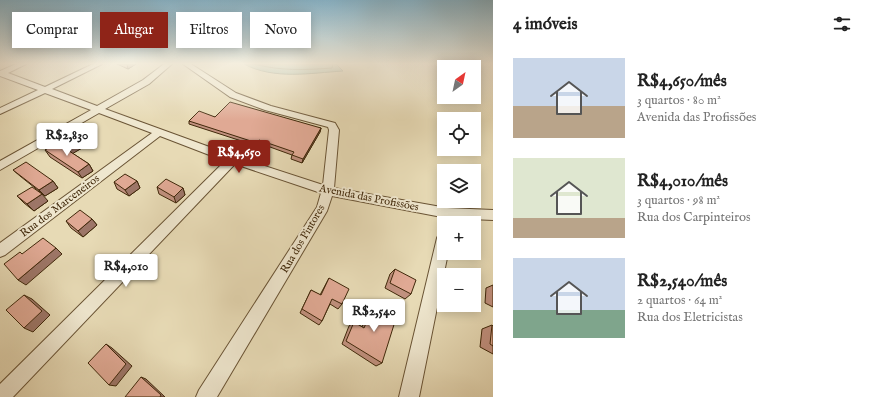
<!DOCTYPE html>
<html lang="pt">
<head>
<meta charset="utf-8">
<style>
	body { margin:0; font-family:"IM FELL English",serif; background:#f6f6f6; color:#222; height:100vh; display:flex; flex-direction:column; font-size:15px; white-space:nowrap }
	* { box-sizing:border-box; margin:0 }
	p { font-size:13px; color:#767676 }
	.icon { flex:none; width:22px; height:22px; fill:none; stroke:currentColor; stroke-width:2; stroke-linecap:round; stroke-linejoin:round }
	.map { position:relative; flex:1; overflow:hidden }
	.sheet { display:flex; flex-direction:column; background:#fff; width:380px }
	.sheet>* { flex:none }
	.guide { position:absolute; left:12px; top:12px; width:380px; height:36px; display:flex; gap:8px }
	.needle { width:26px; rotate:33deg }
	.controls { position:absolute; left:437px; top:60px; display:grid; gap:8px }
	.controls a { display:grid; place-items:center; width:44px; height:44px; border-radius:0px; background:#fff; box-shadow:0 2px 10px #0003; font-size:20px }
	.price { position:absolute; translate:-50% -34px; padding:0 9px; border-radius:4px; background:#fff; color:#222; font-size:13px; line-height:26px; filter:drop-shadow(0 1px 2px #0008) }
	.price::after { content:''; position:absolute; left:50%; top:24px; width:12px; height:9px; margin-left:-6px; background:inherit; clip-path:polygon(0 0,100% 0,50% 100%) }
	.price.current { background:#8f2418; color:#fff }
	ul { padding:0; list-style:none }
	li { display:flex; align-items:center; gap:12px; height:100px; padding:0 20px }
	li span { display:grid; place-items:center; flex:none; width:112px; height:80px; border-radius:0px; color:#555 }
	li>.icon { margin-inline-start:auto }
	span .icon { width:48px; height:48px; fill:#fffc; stroke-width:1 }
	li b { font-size:17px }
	h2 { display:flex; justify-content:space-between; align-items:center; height:48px; padding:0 20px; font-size:17px }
	.tag { padding:0 14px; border-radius:0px; background:#fff; box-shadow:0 2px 10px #0003; font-size:14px; line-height:36px }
	.tag.current { background:#8f2418; color:#fff }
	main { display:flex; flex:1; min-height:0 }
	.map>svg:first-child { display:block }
	.water { fill:#98bba8; stroke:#758069 }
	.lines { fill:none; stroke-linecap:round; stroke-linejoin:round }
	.shore { stroke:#6c7259; stroke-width:1 }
	.minor-casing { stroke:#6a5435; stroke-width:2 }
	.minor { fill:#efe7cf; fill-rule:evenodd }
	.wall { fill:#c1917f; stroke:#40280a }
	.shaded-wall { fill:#9d7668; stroke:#40280a }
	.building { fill:#e0a994; stroke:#40280a }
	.labels { text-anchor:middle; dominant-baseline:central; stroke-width:4; stroke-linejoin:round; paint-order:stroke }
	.street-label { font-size:11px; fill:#40280a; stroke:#efe7cf }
</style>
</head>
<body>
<main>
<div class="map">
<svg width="493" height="397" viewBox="0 0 493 397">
	<rect width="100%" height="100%" fill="#e7dab5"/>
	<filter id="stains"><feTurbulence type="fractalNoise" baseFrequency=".005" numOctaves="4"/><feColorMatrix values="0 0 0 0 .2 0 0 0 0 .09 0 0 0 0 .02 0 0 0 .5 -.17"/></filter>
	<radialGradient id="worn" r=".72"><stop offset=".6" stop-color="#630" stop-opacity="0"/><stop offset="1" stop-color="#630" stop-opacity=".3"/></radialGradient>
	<path class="water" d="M244 64H336L343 71C311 73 274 80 244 64Z"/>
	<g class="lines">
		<path class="shore" d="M254 64C280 71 305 70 332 68L333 64"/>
		<defs>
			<g id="minor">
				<polygon points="16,64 26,64 8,73 45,87 93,64 102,64 52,89 97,106 143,80 164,64 172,64 149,84 105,109 237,157 323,185 329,130 328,127 265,110 230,97 183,64 191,64 236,93 271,106 335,123 339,130 334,188 447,208 493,210 493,220 447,218 332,196 327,211 217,397 196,397 199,390 317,207 321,193 235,164 13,397 0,397 0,384 225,161 160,136 5,255 0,257 0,243 152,133 99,113 0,170 0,161 91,110 45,93 0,114 0,108 38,90 0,76 0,71"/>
				<polygon points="444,232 444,253 448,253 419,397 399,397 437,238 439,234"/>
			</g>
		</defs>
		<use href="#minor" class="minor-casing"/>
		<use href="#minor" class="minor"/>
	</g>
	<g class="wall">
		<polygon points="117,64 136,64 128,69"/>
		<polygon points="215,117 321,128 320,132 302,163 291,159 292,155 259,143 257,146 189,124 189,121"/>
		<polygon points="56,140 82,148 72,153 89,164 93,171 82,178 50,157 45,150 60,145"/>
		<polygon points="13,170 53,181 58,188 45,196 20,176"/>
		<polygon points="137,181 140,188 129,196 117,189 114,182"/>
		<polygon points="157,187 183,188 185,195 176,203 159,194"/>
		<polygon points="17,196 48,201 34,211 24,203"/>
		<polygon points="92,219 97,225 83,237 71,228 66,221"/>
		<polygon points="395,269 411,294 405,299 385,288 390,274"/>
		<polygon points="329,278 342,304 338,309 330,304 322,321 319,325 300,313 311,290 320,295"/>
		<polygon points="493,285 493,307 485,303 486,288"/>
		<polygon points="375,303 382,363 376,366 342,344 349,326 354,322 362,327 370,307"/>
		<polygon points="492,325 493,326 493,354 480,347 482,329"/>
	</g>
	<g class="shaded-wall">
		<polygon points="127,64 136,64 128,69"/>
		<polygon points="321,128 320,132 302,163 303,159"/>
		<polygon points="259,140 259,143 257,146 257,143"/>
		<polygon points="78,141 82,148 72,154 67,147"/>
		<polygon points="89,164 93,171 82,178 78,172"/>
		<polygon points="53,181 58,188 45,196 39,190"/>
		<polygon points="137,181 140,188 129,196 125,190"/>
		<polygon points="183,188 185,195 176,203 174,197"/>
		<polygon points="42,194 48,201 34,211 27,204"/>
		<polygon points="92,219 97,225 83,237 78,231"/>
		<polygon points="56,248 62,254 26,285 18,280"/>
		<polygon points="24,295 32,299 50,315 33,332 24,328"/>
		<polygon points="106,344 112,348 132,366 116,386 109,385"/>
		<polygon points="141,377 146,379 165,397 160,397"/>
	</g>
	<g class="building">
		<polygon points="230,102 321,128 303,159 292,155 294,152 259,140 257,143 189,121 199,111 215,117"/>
		<polygon points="67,134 78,141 67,147 56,140"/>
		<polygon points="57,143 89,164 78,172 45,150"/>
		<polygon points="26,162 53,181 39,190 13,170"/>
		<polygon points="125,174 137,181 125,190 114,182"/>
		<polygon points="166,179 183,188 174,197 157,187"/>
		<polygon points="32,187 42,194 27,204 17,196"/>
		<polygon points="80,210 92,219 78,231 66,221"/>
		<polygon points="43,238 56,248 18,280 4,264 20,252 22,254"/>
		<polygon points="395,269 416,280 411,294 390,283"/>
		<polygon points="329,278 349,289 342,304 332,299 322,321 302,309 311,290 321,295"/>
		<polygon points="24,295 42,311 24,328 6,310"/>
		<polygon points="375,303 397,315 382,363 346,341 354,322 364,328"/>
		<polygon points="492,325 493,326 493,346 490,344"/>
		<polygon points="106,344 126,364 109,385 88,363"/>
		<polygon points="141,377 161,395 160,397 125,397"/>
	</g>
	<linearGradient id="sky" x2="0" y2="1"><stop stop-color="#88b7ce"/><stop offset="0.53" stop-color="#f4eede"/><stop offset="1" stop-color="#f4eede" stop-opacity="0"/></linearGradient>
	<rect width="493" height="120" fill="url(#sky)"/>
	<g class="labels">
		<g class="street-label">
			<text transform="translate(369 198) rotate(11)">Avenida das Profissões</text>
			<text transform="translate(60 206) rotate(-37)">Rua dos Marceneiros</text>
			<text transform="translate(303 239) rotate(-60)">Rua dos Pintores</text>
		</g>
	</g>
	<rect width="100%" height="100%" filter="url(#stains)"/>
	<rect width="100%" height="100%" fill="url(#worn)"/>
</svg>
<div class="controls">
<a><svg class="needle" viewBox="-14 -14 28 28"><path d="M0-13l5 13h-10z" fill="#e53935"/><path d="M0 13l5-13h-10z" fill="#767676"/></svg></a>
<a><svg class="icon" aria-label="locate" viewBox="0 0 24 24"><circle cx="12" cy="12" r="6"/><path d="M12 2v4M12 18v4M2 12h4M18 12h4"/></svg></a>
<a><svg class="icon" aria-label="layers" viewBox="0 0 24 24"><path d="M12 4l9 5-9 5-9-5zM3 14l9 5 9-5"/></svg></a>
<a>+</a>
<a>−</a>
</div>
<b class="price" style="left:67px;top:157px">R$2,830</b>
<b class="price current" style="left:239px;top:174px">R$4,650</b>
<b class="price" style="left:126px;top:288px">R$4,010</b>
<b class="price" style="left:374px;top:333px">R$2,540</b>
<div class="guide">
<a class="tag">Comprar</a>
<a class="tag current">Alugar</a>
<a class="tag">Filtros</a>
<a class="tag">Novo</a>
</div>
</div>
<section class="sheet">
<h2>4 imóveis<svg class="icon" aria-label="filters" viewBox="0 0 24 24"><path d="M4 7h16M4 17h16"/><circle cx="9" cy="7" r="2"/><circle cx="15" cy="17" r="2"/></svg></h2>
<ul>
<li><span style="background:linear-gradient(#c9d6e8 60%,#b9a48a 0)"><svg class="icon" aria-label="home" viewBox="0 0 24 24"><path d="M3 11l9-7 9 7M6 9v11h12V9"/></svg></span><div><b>R$4,650/mês</b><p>3 quartos · 80 m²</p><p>Avenida das Profissões</p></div></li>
<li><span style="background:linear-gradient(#dfe7d0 75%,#b9a48a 0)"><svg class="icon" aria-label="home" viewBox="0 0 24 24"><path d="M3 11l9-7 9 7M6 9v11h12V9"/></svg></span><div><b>R$4,010/mês</b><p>3 quartos · 98 m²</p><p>Rua dos Carpinteiros</p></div></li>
<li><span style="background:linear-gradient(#c9d6e8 65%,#7fa58c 0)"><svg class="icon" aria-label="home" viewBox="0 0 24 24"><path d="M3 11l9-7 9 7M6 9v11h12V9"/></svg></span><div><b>R$2,540/mês</b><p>2 quartos · 64 m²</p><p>Rua dos Eletricistas</p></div></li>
</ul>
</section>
</main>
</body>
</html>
